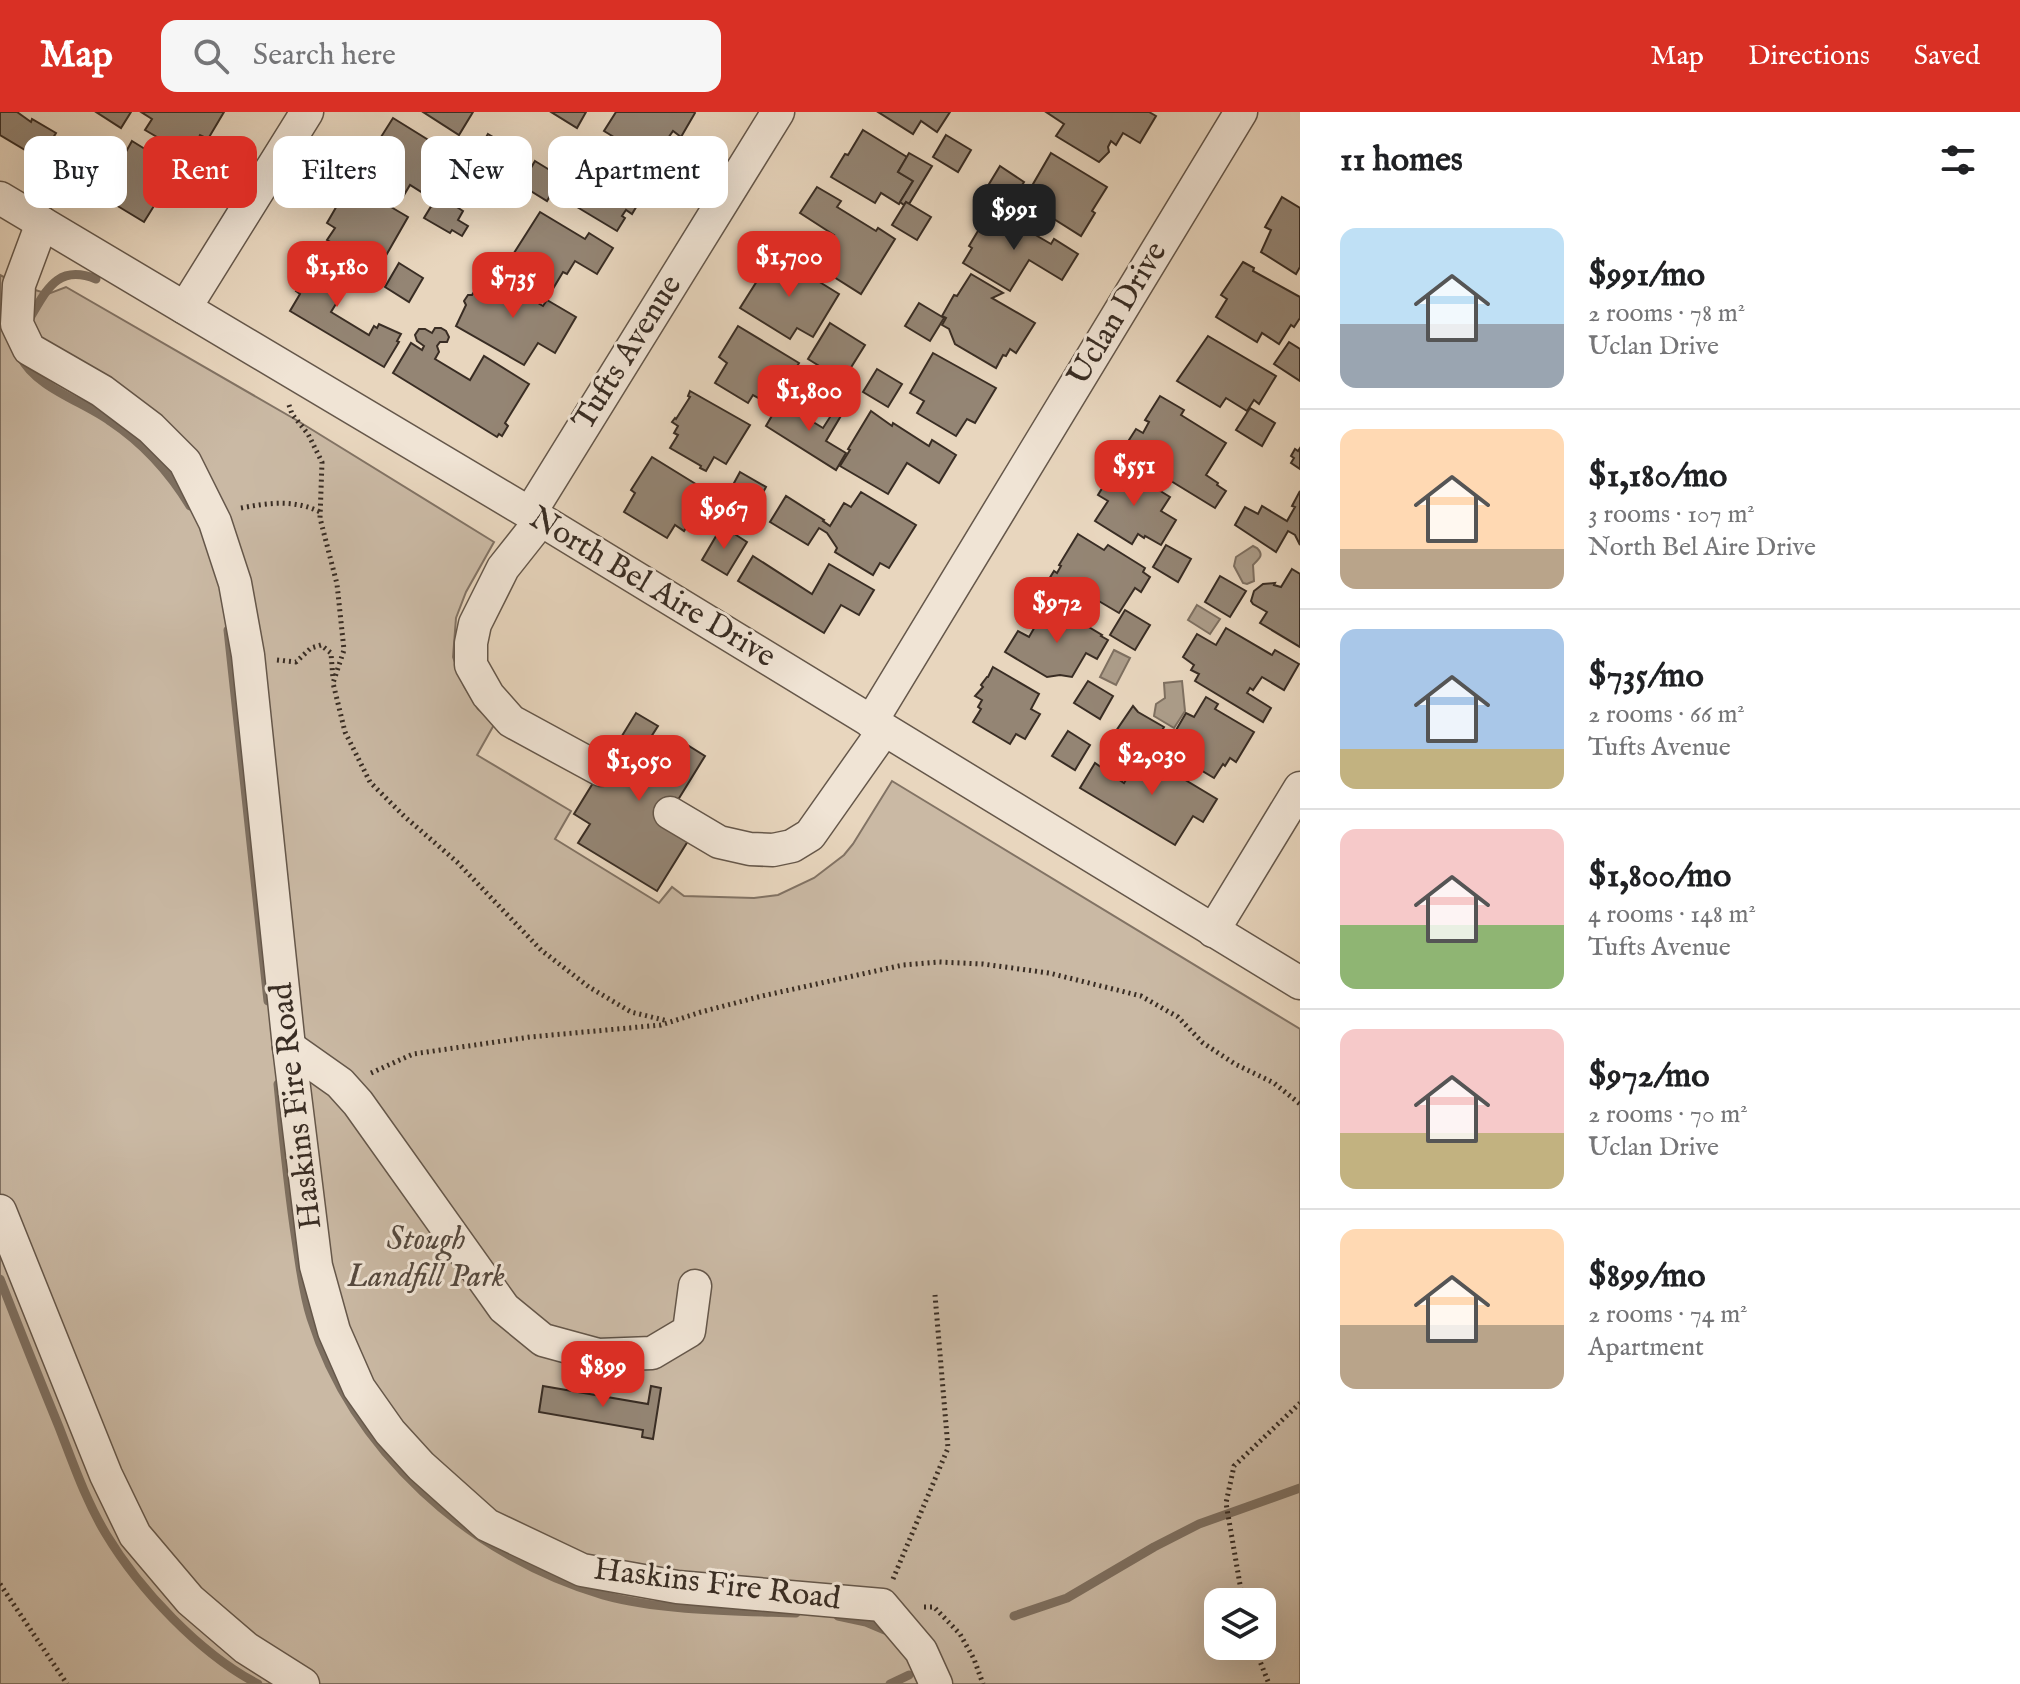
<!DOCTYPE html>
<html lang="en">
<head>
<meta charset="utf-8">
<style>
	body { margin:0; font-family:"IM FELL English",serif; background:#f6f6f6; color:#202124; height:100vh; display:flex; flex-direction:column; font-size:30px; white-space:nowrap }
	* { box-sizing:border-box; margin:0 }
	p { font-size:26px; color:#757577 }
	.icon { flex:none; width:44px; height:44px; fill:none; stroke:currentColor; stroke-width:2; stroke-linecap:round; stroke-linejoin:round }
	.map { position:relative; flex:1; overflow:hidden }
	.panel { display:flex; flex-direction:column; background:#fff; width:720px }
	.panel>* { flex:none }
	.hud { position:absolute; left:24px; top:24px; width:760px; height:72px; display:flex; gap:16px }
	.fabs { position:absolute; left:1204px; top:1476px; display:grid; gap:16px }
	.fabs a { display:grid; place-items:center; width:72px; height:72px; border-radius:16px; background:#fff; box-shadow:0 8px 32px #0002; font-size:40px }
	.price { position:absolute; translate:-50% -68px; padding:0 18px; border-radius:16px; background:#d93025; color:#fff; font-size:26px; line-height:52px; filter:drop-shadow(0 2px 4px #0008) }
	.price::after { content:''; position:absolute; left:50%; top:48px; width:24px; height:18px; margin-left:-12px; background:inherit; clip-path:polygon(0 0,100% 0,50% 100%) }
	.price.current { background:#222; color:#fff }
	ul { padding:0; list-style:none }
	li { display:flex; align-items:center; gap:24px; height:200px; padding:0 40px }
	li+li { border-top:2px solid #e0e0e0 }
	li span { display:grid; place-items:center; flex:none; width:224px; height:160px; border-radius:16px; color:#555 }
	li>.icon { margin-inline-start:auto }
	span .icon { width:96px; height:96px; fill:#fffc; stroke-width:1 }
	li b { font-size:34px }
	h2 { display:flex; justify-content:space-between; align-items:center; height:96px; padding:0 40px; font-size:34px }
	.chip { padding:0 28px; border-radius:16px; background:#fff; box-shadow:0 8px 32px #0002; font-size:28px; line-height:72px }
	.chip.current { background:#d93025; color:#fff }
	header { display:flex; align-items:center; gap:48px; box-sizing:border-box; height:112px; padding:0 40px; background:#d93025; color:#fff }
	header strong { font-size:38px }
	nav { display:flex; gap:44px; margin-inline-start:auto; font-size:28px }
	.search { width:560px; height:72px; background:#f6f6f6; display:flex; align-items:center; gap:20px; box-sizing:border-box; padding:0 28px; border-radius:16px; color:#757577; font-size:30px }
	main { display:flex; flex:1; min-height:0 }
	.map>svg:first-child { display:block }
	.green { fill:#cab9a4; stroke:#827364; stroke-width:2; fill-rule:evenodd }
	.water { fill:#ac9d8a; stroke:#7e7061; stroke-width:2 }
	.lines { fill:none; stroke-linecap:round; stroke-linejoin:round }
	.stream { stroke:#7e7061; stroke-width:9 }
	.building { fill:#948574; stroke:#392d24; stroke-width:2 }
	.minor-casing { stroke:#65574a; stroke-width:35 }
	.path { stroke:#392d24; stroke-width:5; stroke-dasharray:2 4; stroke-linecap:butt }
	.minor { stroke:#f0e4d5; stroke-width:32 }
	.labels { text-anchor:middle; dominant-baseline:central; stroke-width:6; stroke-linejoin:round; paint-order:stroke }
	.street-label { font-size:32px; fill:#392d24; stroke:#f0e4d5 }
	.park-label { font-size:32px; font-style:italic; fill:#56493e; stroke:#f0e4d5 }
</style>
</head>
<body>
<header>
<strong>Map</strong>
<div class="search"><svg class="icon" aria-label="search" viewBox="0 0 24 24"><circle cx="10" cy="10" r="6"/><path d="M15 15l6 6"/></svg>Search here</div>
<nav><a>Map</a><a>Directions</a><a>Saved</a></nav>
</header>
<main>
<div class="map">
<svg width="1300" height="1572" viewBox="0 0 1300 1572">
	<rect width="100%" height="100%" fill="#e8d6be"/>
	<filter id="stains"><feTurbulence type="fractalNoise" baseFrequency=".0025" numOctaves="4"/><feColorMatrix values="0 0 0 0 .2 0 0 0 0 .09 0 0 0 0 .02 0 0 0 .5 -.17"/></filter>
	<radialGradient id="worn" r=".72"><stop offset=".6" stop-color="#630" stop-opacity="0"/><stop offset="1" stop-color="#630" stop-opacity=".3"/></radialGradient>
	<path class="green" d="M0 163 19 173 48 182 66 175 298 309 494 430 466 480 456 506 453 545 464 574 478 597 495 611 477 643 571 699 555 727 659 791 672 775 684 784 754 786 778 783 814 766 844 743 853 732 892 669 1300 917V1572H0ZM1218 1490H1262V1534H1218Z"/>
	<g class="water">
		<path d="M1253 434 1257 436C1265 444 1258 447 1253 453L1254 469 1247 472 1243 471 1234 454 1236 445Z"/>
		<polygon points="1197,493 1220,507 1210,522 1188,508"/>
		<polygon points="1114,538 1130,546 1116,573 1100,565"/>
		<polygon points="1182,569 1185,599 1174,616 1154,604 1156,592 1165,586 1164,571"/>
	</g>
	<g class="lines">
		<g class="stream">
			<path d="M28 209C46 180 56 151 96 167"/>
			<path d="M21 245C35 275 84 290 110 309 143 331 170 361 190 394"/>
			<polyline points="228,518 268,889"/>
			<path d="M278 972C283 1024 288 1076 296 1128 300 1154 303 1181 311 1206 353 1339 470 1444 603 1483 660 1499 736 1499 796 1501"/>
			<path d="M0 1167C19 1216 39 1266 59 1315 73 1351 86 1389 106 1422 139 1477 200 1542 258 1572"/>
			<polyline points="838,1504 866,1510 885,1518"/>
			<polyline points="1014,1504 1067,1486 1154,1435 1199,1412 1300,1376"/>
			<polyline points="890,1572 909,1563"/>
		</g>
	</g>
	<g class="building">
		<polygon points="0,0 17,0 31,10 32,7 56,21 40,47 0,23"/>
		<polygon points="96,0 131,0 121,16"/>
		<polygon points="141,0 224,0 208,27 200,23 197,30 194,28 186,42 145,18 152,7"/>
		<polygon points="423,0 473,0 459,23"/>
		<polygon points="551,0 586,0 577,16"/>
		<polygon points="616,0 694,0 695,1 681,25 673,19 664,32 660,30 650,47 604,19"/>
		<polygon points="878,0 950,0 937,20 921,9 913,22"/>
		<polygon points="1046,0 1149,0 1156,4 1140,31 1123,21 1116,33 1111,29 1108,35 1109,40 1099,50 1056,24 1064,12"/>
		<polygon points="393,6 443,37 434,51 439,55 423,81 410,73 404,83 370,62 378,48 376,46 380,39 374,36"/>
		<polygon points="863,18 907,45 898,60 913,69 899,92 881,81 875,91 831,65 845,42 848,43"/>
		<polygon points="488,22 513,37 500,60 475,44"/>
		<polygon points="946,23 971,38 958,60 933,45"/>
		<polygon points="66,27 89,42 73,68 49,52"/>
		<polygon points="132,29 187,63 172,87 162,81 144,110 78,70 91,49 113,63"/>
		<polygon points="599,39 651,70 632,102 626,98 622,104 625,106 617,119 567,89 573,78 567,74 582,48 590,53"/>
		<polygon points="909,41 932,54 909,92 906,90 904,93 900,90 913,69 898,60"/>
		<polygon points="1051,41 1107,75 1092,99 1095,101 1081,124 1038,97 1043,88 1029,79"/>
		<polygon points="535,49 561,65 547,89 521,73"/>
		<polygon points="1000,54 1024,70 1010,92 986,77"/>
		<polygon points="350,71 408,105 384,147 372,139 365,150 327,128 335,116 327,111"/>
		<polygon points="817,75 841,89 837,95 876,119 878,116 895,127 861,182 815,153 834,123 800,101"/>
		<polygon points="438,83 463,99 458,108 468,114 462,124 452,118 450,121 424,106"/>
		<polygon points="1282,85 1300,96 1300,155 1296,162 1261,140 1271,118 1265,115"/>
		<polygon points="906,90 931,105 917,128 892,113"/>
		<polygon points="991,97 1051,132 1054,127 1078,142 1062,168 1029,148 1010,179 963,151 972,136 969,134"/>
		<polygon points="540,100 585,127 589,121 613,136 597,162 575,149 567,162 563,160 551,180 507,152"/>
		<polygon points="308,138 353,164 331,200 369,223 374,214 377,216 379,212 401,222 397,229 399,230 384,255 290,199 300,182 296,179 304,166 294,160"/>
		<polygon points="774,142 839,182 813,225 797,216 790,227 740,196"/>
		<polygon points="1243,150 1254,156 1253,159 1300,185 1300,206 1294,215 1291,213 1279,232 1262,221 1257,230 1216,205 1227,187 1221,183"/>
		<polygon points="399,151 423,166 409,190 385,175"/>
		<polygon points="486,160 543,194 547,188 576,205 555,241 538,231 524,253 456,214 466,193 464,189 468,183 472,183"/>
		<polygon points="971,162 1003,181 992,186 1035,211 1016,241 1010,237 1006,244 1003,243 996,256 955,232 949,217 942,213 946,206 942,204 954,183 957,184"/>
		<polygon points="919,191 944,206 930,229 905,214"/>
		<polygon points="830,211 865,233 845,265 836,259 834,263 808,247"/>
		<polygon points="738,214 799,251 773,294 753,283 748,291 715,271 727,251 719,245"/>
		<polygon points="435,216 441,216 446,219 449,225 447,230 440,230 437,234 439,240 435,247 470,268 484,244 529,272 505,311 508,314 502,324 499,322 497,325 393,261 411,231 422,238 424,234 417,229 415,223 419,217 425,217 432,221"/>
		<polygon points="1208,224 1276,264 1259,292 1254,288 1247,299 1226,286 1220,295 1177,269"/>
		<polygon points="1289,230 1300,237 1300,269 1274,252"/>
		<polygon points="933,241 996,276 975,311 967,307 956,324 917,301 924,289 910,281"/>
		<polygon points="877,257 902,272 888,295 863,280"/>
		<polygon points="690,279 750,313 726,352 714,345 706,359 700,356 701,354 670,336 678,323 674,321 678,314 672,310 675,306 676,307 690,285 688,284"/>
		<polygon points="1160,284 1184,298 1181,303 1226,331 1206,363 1218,371 1217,373 1226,379 1215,396 1122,339 1136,317 1143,321 1149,310 1145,308"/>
		<polygon points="841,288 848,292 826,329 846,341 836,358 766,314 780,290 823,316"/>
		<polygon points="1250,296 1275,311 1262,334 1236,318"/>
		<polygon points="871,299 892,314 893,311 929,334 932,328 956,343 939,371 907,351 888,382 840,354 850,338 848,337"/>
		<polygon points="1300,336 1300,357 1291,351 1294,346 1291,344 1295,337 1298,339"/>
		<polygon points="652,345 699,374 689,390 699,396 684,419 675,413 667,426 624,400 635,381 631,378"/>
		<polygon points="1117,352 1170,385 1161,399 1176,408 1161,433 1145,424 1144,426 1138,422 1132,432 1095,409 1108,389 1098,383"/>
		<polygon points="740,360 766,375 754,397 728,382"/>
		<polygon points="1300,379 1300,433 1295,423 1288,419 1276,440 1235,413 1245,395 1258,402 1262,394 1287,409 1295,395 1292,394"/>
		<polygon points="861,380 916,413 889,456 880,451 873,463 835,440 837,436 827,421 819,416 808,433 770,410 786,384 824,408 823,409 830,414 844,391 851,395"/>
		<polygon points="722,414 747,430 727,463 702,448"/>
		<polygon points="1078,422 1104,438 1108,433 1145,456 1143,460 1150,465 1141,480 1135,476 1119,501 1097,488 1089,500 1046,472 1054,459 1057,461 1061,454 1059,453"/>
		<polygon points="1166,433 1191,447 1178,470 1153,455"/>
		<polygon points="753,444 812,482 829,452 874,478 859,503 841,493 824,521 738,469"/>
		<polygon points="1292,457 1300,462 1300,535 1260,511 1267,500 1253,492 1251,489 1254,479 1263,472 1275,471 1274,473 1281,475"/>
		<polygon points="1220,464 1246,479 1230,505 1205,490"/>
		<polygon points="1047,494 1065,505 1067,502 1102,523 1101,524 1108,528 1097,547 1086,541 1072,565 1060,563 1047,565 1005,540 1018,519 1029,525"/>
		<polygon points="1125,498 1150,513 1135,538 1110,523"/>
		<polygon points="1226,516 1272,543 1275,538 1299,552 1284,578 1262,565 1253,578 1250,576 1247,581 1271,596 1263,610 1195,569 1199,562 1191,558 1194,553 1183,545 1197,522 1216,533"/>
		<polygon points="993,555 1039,582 1031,597 1040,602 1025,627 1016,622 1010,632 973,610 981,597 978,595 982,588 975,584 983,575 981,573 987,565 988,565"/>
		<polygon points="1088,569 1113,584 1100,607 1074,591"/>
		<polygon points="1206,585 1218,592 1215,597 1254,620 1236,650 1230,646 1225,654 1223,652 1214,666 1179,645 1181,644 1172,625 1186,601 1194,605"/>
		<polygon points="1133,594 1138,600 1164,615 1150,639 1116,619"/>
		<polygon points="636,601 658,614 651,625 670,636 676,626 705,644 662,714 688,729 657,779 578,731 590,712 574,702"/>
		<polygon points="1068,619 1090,633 1075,658 1052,644"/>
		<polygon points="1142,642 1217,687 1203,710 1193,704 1175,733 1080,676 1095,651 1124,671"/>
		<polygon points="543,1274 648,1292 651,1274 661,1276 653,1327 642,1325 643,1318 539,1300"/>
	</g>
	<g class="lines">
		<defs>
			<g id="minor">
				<polyline points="0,86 541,408 1300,871"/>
				<polyline points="42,111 19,173 17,212 29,237 102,279 151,316 185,350 215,410 235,471 248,543 289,935 316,1154 334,1219 359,1276 390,1320 421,1354 487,1413 582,1458 677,1475 882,1493 921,1539 936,1572"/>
				<polyline points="185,196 307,0"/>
				<polyline points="530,401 778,0"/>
				<polyline points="541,408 503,456 475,512 471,531 471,553 488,583 511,609 601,658"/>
				<polyline points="871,610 1241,0"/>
				<polyline points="670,701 719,730 750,737 773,738 792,734 810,723 884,618"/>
				<polyline points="1213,819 1300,676"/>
				<polyline points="289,935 340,971 358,991 504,1196 543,1228 598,1243 652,1241 689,1219 695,1174"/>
				<polyline points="0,1099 106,1363 135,1423 190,1488 246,1536 303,1572"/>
			</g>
		</defs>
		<use href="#minor" class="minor-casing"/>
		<g class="path">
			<polyline points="289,293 292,302 308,322 322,350 320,406 337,472 344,538 333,571 345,620 370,670 405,705 457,750 541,838 589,875 631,900 668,909"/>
			<path d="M241 396C268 391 294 387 320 400"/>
			<polyline points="277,548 296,550 311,536 321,533 331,541 333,567"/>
			<polyline points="371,961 413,942 530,925 661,913 701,900 762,884 903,853 939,850 983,852 1049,861 1141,884 1178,905 1203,931 1235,952 1274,971 1300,992"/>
			<polyline points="893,1467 948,1336 935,1183"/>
			<polyline points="0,1472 67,1572"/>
			<polyline points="1243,1490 1226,1391 1234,1354 1300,1291"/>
			<polyline points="924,1495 934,1495 960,1522 974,1547 983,1572"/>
			<polyline points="1254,1534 1269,1572"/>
		</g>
		<use href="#minor" class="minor"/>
	</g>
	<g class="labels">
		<g class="street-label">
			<text transform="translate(1118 202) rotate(-59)">Uclan Drive</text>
			<text transform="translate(628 241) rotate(-58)">Tufts Avenue</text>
			<text transform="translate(652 476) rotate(31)">North Bel Aire Drive</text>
			<text transform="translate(297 994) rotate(-97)">Haskins Fire Road</text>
			<text transform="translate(717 1473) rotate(7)">Haskins Fire Road</text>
		</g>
		<g class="park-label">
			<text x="426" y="1128">Stough<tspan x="426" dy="37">Landfill Park</tspan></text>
		</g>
	</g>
	<rect width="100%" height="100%" filter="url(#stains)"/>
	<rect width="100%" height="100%" fill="url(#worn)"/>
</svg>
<div class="fabs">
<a><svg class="icon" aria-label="layers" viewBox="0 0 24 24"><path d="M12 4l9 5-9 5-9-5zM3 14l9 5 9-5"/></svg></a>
</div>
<b class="price current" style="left:1014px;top:140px">$991</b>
<b class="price" style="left:789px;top:187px">$1,700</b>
<b class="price" style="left:337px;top:197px">$1,180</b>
<b class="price" style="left:513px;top:208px">$735</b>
<b class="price" style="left:809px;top:321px">$1,800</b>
<b class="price" style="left:1134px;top:396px">$551</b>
<b class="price" style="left:724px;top:439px">$967</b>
<b class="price" style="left:1057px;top:533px">$972</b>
<b class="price" style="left:1152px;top:685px">$2,030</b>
<b class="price" style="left:639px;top:691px">$1,050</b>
<b class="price" style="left:603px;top:1297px">$899</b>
<div class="hud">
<a class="chip">Buy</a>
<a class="chip current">Rent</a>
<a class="chip">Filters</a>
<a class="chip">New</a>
<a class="chip">Apartment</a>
</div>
</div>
<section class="panel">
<h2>11 homes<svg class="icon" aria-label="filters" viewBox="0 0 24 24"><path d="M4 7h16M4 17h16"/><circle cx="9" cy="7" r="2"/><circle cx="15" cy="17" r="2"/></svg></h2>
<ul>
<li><span style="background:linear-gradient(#bfe0f5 60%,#9aa5b1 0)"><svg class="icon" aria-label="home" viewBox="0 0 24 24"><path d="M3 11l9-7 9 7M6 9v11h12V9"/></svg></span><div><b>$991/mo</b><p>2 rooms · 78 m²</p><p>Uclan Drive</p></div></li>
<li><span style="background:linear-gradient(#ffd9b3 75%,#b9a48a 0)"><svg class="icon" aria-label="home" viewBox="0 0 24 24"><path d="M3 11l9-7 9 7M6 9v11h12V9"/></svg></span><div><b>$1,180/mo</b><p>3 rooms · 107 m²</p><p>North Bel Aire Drive</p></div></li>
<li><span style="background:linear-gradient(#a9c7e8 75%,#c2b280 0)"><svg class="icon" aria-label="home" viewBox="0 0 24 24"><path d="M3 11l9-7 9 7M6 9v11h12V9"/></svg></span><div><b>$735/mo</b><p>2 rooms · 66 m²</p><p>Tufts Avenue</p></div></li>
<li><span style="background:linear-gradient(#f6c9c9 60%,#8fb573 0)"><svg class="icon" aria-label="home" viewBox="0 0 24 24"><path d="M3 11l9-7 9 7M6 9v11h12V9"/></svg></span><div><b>$1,800/mo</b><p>4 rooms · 148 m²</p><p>Tufts Avenue</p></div></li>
<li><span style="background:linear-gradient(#f6c9c9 65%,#c2b280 0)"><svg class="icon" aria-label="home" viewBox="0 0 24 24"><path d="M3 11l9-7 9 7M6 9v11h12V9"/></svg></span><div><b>$972/mo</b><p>2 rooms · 70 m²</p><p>Uclan Drive</p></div></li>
<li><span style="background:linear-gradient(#ffd9b3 60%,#b9a48a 0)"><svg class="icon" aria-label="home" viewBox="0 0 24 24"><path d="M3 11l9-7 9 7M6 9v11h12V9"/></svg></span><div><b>$899/mo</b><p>2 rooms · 74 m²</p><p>Apartment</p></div></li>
</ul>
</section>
</main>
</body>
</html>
